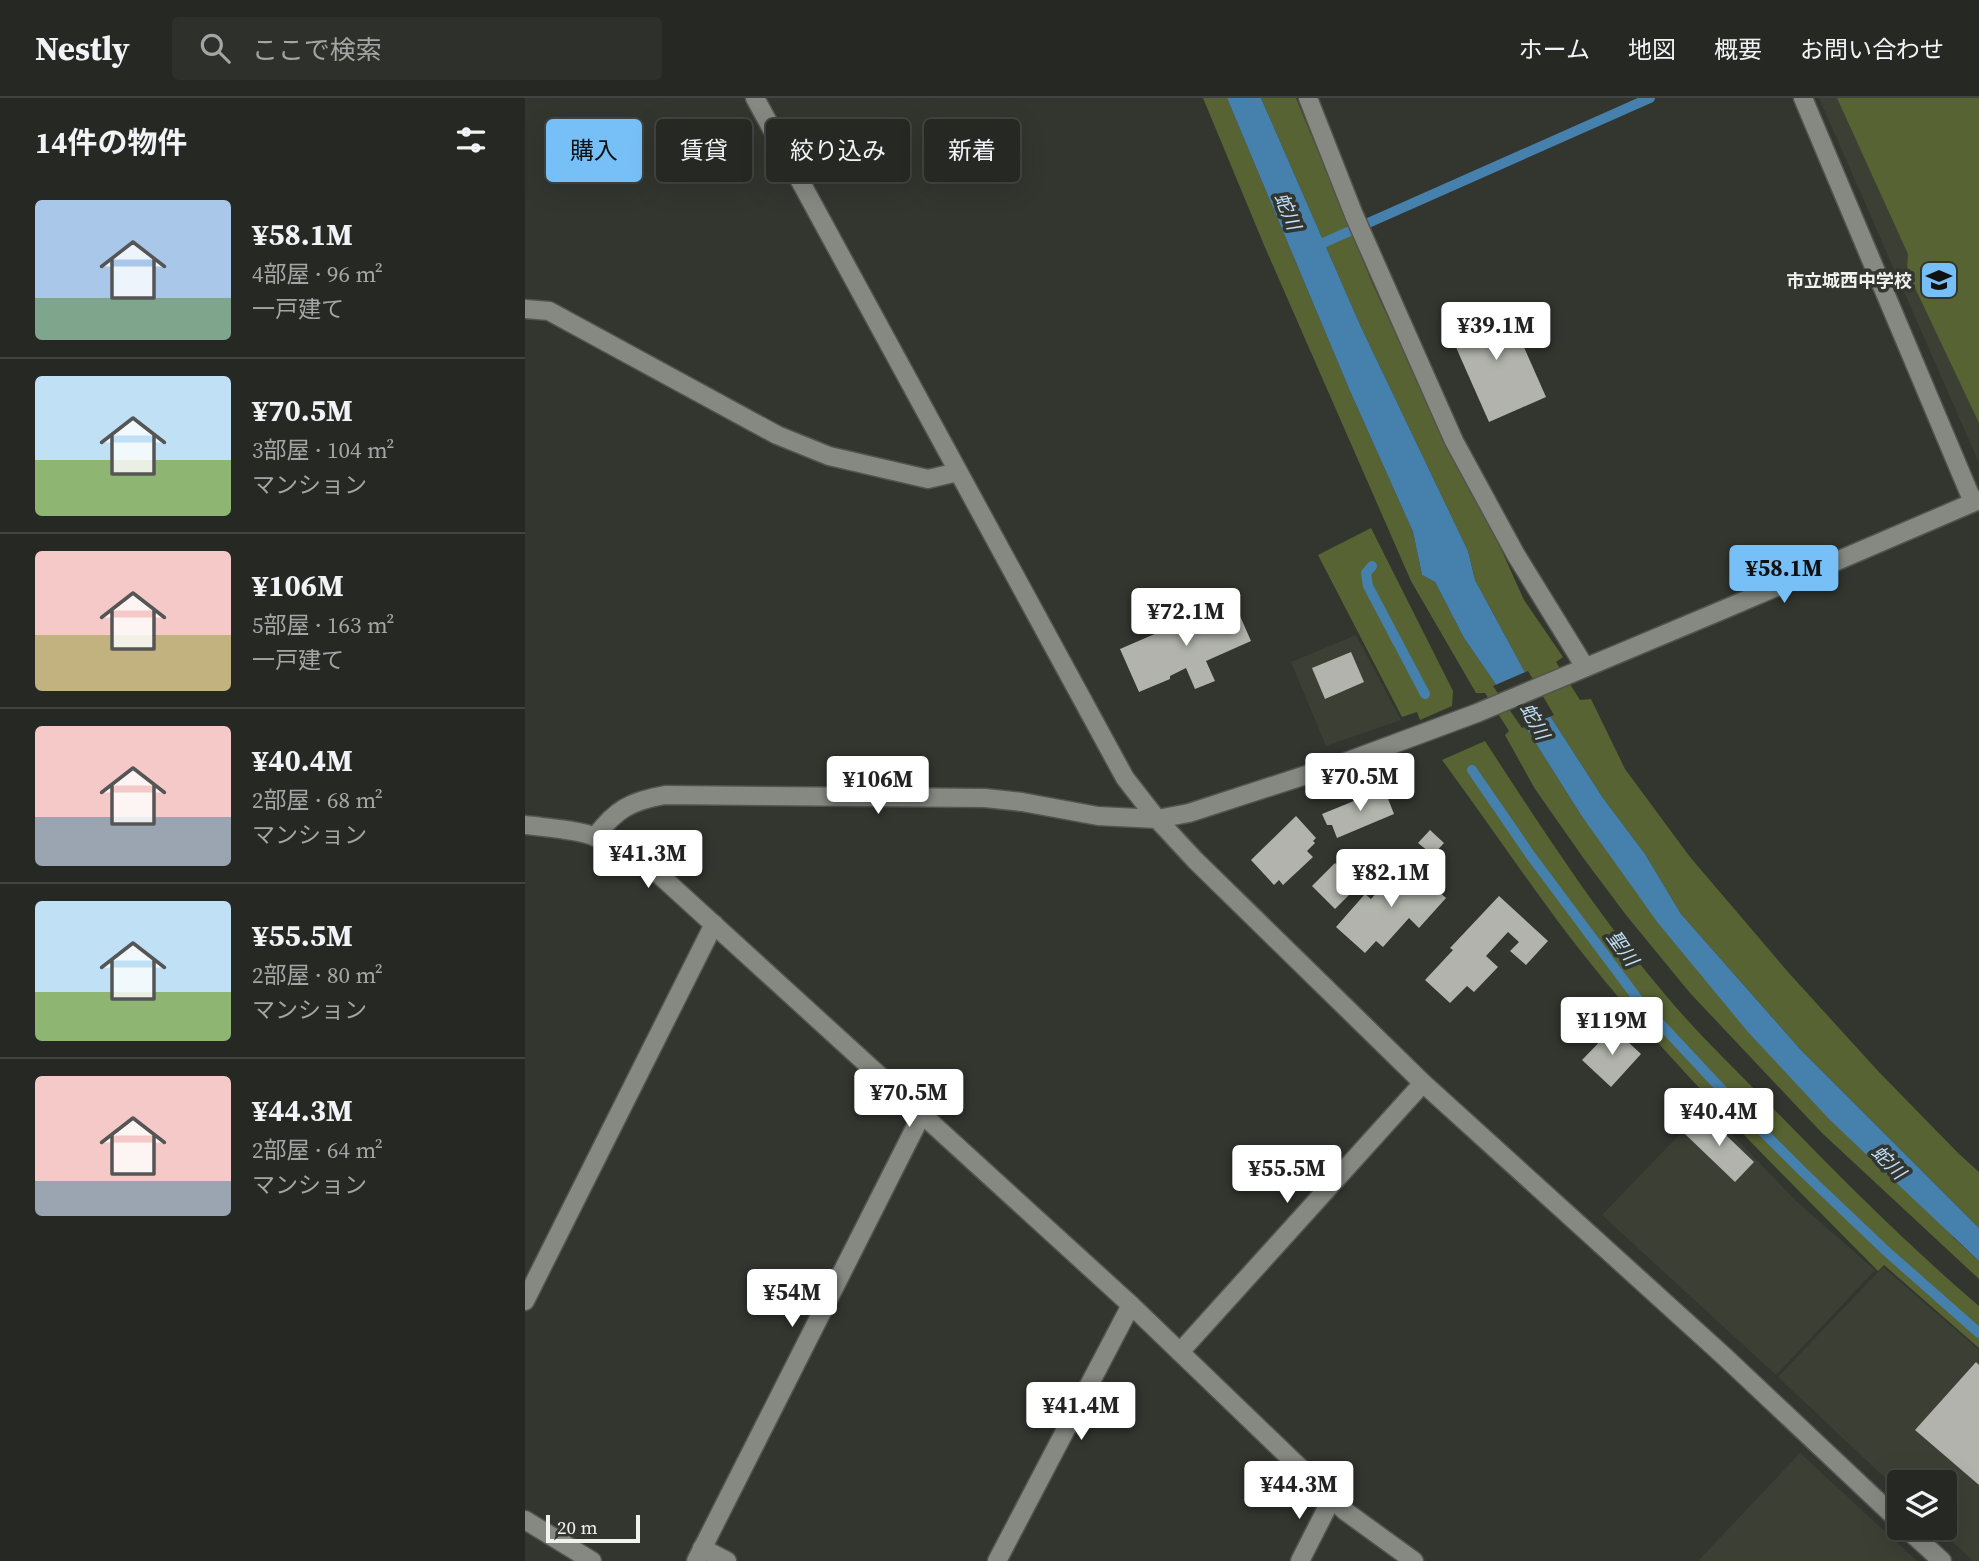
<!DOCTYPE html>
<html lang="ja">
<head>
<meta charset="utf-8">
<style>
	body { margin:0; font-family:"Source Serif 4","Noto Sans JP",serif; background:#2e302b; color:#f1f3f6; height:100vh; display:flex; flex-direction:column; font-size:26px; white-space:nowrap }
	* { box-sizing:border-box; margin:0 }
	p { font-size:23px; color:#a4a6a6 }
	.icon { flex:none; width:38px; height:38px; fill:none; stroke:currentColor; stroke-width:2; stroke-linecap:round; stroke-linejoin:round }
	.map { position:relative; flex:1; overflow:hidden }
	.details { display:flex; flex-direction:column; background:#262823; width:525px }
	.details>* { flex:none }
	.top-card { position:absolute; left:21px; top:21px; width:665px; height:63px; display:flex; gap:14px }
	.controls { position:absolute; left:1362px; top:1372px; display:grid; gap:14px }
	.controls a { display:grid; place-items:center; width:70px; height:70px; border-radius:7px; background:#262823; box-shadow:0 7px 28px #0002,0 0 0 2px #424441; font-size:35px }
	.scale { position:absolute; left:21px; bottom:18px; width:94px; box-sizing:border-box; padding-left:7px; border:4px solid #f1f2ee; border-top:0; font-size:19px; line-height:24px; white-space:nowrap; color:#f1f2ee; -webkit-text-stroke:5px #33352f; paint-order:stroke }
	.price { position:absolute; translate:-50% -60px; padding:0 16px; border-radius:7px; background:#fff; color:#222; font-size:23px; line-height:46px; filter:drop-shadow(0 2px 4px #0008) }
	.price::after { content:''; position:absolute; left:50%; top:42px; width:21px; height:16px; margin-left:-10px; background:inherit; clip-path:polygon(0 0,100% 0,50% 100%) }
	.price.on { background:#77bff7; color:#111 }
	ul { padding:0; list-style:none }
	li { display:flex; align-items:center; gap:21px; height:175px; padding:0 35px }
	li+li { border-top:2px solid #424441 }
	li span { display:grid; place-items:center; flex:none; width:196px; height:140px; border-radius:7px; color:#555 }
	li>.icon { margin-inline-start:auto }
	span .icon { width:84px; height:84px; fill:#fffc; stroke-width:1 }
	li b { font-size:30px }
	h2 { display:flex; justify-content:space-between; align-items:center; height:84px; padding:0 35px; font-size:30px }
	.chip { padding:0 24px; border-radius:7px; background:#262823; box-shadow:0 7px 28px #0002,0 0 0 2px #424441; font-size:24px; line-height:63px }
	.chip.on { background:#77bff7; color:#111 }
	header { display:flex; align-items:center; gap:42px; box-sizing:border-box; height:98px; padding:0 35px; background:#262823; border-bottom:2px solid #424441 }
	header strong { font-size:33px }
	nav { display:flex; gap:38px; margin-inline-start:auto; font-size:24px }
	.search { width:490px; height:63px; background:#2e302b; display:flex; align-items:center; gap:18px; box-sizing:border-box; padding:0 24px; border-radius:7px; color:#a4a6a6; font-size:26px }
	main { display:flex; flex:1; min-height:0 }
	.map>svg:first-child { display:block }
	.built { fill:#3c3f34 }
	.green { fill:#576332 }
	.water { fill:#4681ad }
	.pier { fill:#33352f }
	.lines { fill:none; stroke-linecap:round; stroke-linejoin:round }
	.stream { stroke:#4681ad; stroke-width:10 }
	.building { fill:#b1b3ac }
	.minor-casing { stroke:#53544f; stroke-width:21 }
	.minor { stroke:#868882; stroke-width:18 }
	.labels { text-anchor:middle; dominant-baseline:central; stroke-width:7; stroke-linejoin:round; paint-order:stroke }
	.poi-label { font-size:18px; font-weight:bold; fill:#f1f2ee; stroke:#33352f; text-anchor:end }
	.water-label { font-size:19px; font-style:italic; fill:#c2e2fc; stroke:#33352f }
</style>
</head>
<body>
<header>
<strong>Nestly</strong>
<div class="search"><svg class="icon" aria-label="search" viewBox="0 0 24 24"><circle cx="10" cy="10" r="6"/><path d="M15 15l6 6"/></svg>ここで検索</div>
<nav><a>ホーム</a><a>地図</a><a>概要</a><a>お問い合わせ</a></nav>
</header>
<main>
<section class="details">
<h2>14件の物件<svg class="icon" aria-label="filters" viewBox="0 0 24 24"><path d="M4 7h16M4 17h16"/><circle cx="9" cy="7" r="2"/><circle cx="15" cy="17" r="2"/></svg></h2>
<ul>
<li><span style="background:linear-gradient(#a9c7e8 70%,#7fa58c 0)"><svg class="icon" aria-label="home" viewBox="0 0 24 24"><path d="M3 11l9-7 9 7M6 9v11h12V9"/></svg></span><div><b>¥58.1M</b><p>4部屋 · 96 m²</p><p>一戸建て</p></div></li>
<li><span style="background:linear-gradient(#bfe0f5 60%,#8fb573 0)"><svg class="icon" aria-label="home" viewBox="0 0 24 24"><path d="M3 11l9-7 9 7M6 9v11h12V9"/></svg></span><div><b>¥70.5M</b><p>3部屋 · 104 m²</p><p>マンション</p></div></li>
<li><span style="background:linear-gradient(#f6c9c9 60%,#c2b280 0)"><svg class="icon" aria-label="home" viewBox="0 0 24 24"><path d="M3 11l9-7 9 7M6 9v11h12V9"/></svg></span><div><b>¥106M</b><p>5部屋 · 163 m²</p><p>一戸建て</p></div></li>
<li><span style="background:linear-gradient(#f6c9c9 65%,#9aa5b1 0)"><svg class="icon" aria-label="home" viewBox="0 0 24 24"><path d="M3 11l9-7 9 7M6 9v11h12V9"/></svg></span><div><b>¥40.4M</b><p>2部屋 · 68 m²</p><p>マンション</p></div></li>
<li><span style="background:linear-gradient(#bfe0f5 65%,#8fb573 0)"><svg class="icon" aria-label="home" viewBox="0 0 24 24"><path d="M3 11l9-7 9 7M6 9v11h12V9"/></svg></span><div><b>¥55.5M</b><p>2部屋 · 80 m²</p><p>マンション</p></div></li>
<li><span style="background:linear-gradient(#f6c9c9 75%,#9aa5b1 0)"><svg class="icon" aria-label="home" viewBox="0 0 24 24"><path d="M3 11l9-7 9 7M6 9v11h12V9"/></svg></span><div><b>¥44.3M</b><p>2部屋 · 64 m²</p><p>マンション</p></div></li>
</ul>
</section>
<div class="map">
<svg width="1454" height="1463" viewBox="0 0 1454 1463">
	<rect width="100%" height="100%" fill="#33352f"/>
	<g class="built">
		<polygon points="1294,0 1454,0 1454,365"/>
		<polygon points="831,537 876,622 801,648 766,564"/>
		<polygon points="1181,1009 1270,1102 1350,1172 1251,1277 1077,1117"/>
		<polygon points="1358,1169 1454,1252 1454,1463 1448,1463 1413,1430 1419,1430 1419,1384 1374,1384 1374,1393 1253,1279"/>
		<polygon points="1275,1355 1392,1463 1173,1463"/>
	</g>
	<g class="green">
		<polygon points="678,0 702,0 825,293 888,434 897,477 910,484 939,540 1003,633 1056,717 1429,1140 1454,1163 1454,1181 1297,1035 1165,895 1101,817 1059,761 1010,691 980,637 984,633 960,595 951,595 886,483 739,147"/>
		<polygon points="736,0 771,0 848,187 928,361 971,440 999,502 1038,559 1031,564 1055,602 1066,601 1100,671 1165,759 1263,874 1353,973 1434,1056 1454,1074 1454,1130 1275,951 1156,816 1120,756 1078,700 1016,604 950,482 943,453 836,229"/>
		<polygon points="1312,0 1454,0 1454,325 1382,173 1383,156"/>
		<polygon points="846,430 928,593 927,608 895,622 892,614 877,619 793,457"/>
		<path d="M960 643C1016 729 1072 816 1138 894 1169 932 1206 967 1240 1002 1309 1073 1379 1144 1454 1208V1250L1359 1167 1353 1173C1247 1065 1136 958 1044 838 1000 780 960 720 917 662Z"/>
	</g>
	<polygon class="water" points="702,0 736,0 836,229 943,453 950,482 1016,604 1078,700 1120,756 1156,816 1275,951 1454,1130 1454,1163 1305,1022 1223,934 1133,825 1056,717 1003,633 939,540 910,484 897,477 888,434 825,293"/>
	<polygon class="pier" points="1003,573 1029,617 997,630 968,588"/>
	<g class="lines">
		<g class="stream">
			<polyline points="789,149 1125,0"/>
			<polyline points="847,468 841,475 843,488 900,596"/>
			<polyline points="947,672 1006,758 1115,904 1214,1010 1278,1074 1360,1152 1454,1235"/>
		</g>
	</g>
	<g class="building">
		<polygon points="979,204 1021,299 964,324 922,229"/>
		<polygon points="708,502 726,543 681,563 690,583 670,591 661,570 645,578 645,581 614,594 595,551"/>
		<polygon points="826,554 839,584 800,601 787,570"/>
		<polygon points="858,688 869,716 812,740 807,727 802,727 797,716 846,696 846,693"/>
		<polygon points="771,718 791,740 788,743 790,745 782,753 788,759 758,787 754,782 749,787 726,762"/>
		<polygon points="905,732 919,745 908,757 893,745"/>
		<polygon points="880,763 921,800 894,830 884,820 858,849 851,843 840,855 811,829 840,796 846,801"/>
		<polygon points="810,765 833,788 810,811 787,788"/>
		<polygon points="974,798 1023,843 1001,867 985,853 994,844 983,834 961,858 973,869 949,894 942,888 925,905 900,882 928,852 925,850"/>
		<polygon points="1088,930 1116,956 1086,989 1057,962"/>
		<polygon points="1179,1016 1229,1064 1210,1084 1160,1036"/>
		<polygon points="1451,1264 1454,1267 1454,1387 1390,1332"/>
	</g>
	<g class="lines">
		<defs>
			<g id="minor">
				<polyline points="230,0 600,680 632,721 670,762 898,985 1200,1259 1374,1423"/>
				<polyline points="783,0 829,117 929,343 991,457 1060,569"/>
				<polyline points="1278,0 1448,404"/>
				<polyline points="0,211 24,213 252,337 304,358 403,381 433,374"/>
				<path d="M0 727C23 730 49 731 71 739 91 747 110 760 128 771L606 1207 820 1413 889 1463"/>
				<path d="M70 739C91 711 106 703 140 697L460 700 497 704 573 718 632 721 664 715 815 666 952 615 1207 508 1454 402"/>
				<polyline points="0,1203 189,826"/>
				<polyline points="655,1254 898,985"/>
				<polyline points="0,1422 67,1463"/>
				<polyline points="1381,1430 1417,1463"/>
				<polyline points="177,1450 202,1463"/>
				<polyline points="171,1463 397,1016"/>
				<polyline points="472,1463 606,1207"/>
				<polyline points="775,1463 807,1400"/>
			</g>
		</defs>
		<use href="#minor" class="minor-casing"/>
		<use href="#minor" class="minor"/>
	</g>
	<defs>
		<symbol id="school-square" viewBox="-11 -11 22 22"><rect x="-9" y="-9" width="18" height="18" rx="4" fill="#77bff7" stroke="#33352f"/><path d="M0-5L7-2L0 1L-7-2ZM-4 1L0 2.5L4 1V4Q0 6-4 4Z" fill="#111"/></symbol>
	</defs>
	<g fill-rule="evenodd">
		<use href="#school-square" x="1392" y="160" width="44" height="44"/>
	</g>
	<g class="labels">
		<g class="poi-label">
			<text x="1387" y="182">市立城西中学校</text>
		</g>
		<g class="water-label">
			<text transform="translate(763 113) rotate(67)">蛇川</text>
			<text transform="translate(1010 623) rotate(61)">蛇川</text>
			<text transform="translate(1098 850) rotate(54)">聖川</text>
			<text transform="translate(1364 1064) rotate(45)">蛇川</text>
		</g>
	</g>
</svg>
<div class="controls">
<a><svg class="icon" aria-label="layers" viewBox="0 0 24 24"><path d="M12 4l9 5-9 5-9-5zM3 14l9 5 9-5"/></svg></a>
</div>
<div class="scale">20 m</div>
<b class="price" style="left:971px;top:264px">¥39.1M</b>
<b class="price on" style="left:1259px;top:507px">¥58.1M</b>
<b class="price" style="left:661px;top:550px">¥72.1M</b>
<b class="price" style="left:835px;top:715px">¥70.5M</b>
<b class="price" style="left:353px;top:718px">¥106M</b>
<b class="price" style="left:123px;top:792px">¥41.3M</b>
<b class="price" style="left:866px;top:811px">¥82.1M</b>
<b class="price" style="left:1087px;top:959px">¥119M</b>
<b class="price" style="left:384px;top:1031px">¥70.5M</b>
<b class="price" style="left:1194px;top:1050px">¥40.4M</b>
<b class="price" style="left:762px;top:1107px">¥55.5M</b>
<b class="price" style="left:267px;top:1231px">¥54M</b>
<b class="price" style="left:556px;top:1344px">¥41.4M</b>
<b class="price" style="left:774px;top:1423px">¥44.3M</b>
<div class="top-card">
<a class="chip on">購入</a>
<a class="chip">賃貸</a>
<a class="chip">絞り込み</a>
<a class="chip">新着</a>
</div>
</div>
</main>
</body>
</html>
